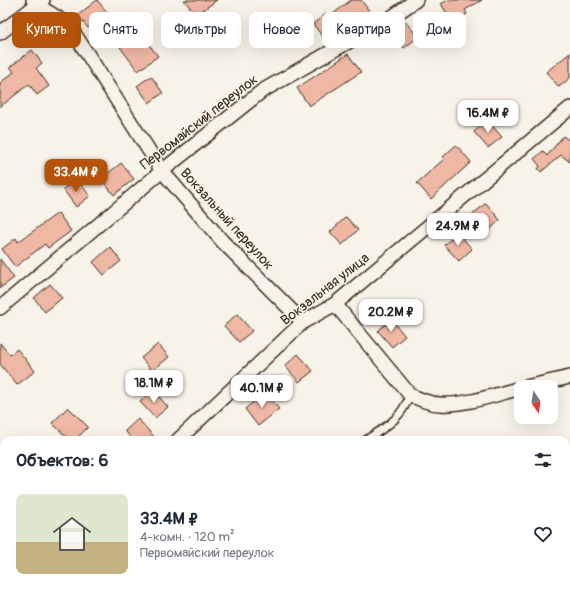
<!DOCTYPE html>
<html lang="ru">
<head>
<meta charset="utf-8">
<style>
	body { margin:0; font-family:Pangolin,sans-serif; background:#f6f6f7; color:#1f2937; height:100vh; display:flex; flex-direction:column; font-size:15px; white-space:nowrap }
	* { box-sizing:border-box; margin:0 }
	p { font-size:13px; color:#747a83 }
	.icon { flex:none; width:22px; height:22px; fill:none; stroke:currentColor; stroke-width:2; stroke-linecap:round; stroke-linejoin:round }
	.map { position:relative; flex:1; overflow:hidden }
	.panel { position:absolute; left:0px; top:436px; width:570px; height:156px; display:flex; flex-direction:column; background:#fff; border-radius:12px 12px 0 0; box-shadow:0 4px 16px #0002 }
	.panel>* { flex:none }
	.hud { position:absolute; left:12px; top:12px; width:546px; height:36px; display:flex; gap:8px }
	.needle { width:26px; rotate:167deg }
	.controls { position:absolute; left:514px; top:380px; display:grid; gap:8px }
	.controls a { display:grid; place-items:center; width:44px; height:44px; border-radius:8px; background:#fff; box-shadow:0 4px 16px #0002; font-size:20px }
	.price { position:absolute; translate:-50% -34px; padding:0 9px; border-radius:8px; background:#fff; color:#222; font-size:13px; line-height:26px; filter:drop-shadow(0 1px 2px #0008) }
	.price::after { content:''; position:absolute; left:50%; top:24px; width:12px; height:9px; margin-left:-6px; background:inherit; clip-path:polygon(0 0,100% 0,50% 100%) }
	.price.active { background:#b45309; color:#fff }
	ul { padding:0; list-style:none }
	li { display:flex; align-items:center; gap:12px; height:100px; padding:0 16px }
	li+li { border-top:1px solid #e0e1e3 }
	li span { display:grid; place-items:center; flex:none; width:112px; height:80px; border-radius:8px; color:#555 }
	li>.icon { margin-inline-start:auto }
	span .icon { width:48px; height:48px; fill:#fffc; stroke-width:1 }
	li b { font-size:17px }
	h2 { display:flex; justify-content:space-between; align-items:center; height:48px; padding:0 16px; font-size:17px }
	.tag { padding:0 14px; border-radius:8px; background:#fff; box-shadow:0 4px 16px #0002; font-size:14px; line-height:36px }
	.tag.active { background:#b45309; color:#fff }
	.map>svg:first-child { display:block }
	.built { fill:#f5e1d4 }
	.building { fill:#efb8a4; stroke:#3b2a1e }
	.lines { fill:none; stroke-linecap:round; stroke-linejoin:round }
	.service-casing { stroke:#3b2a1e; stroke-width:10 }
	.minor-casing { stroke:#3b2a1e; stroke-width:16 }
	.service { stroke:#f7f3e8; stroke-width:7 }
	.minor { stroke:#f7f3e8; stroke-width:13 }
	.labels { text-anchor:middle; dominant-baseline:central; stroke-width:3; stroke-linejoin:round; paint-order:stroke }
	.street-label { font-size:14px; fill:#3b2a1e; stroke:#f7f3e8 }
</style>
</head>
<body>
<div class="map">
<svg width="570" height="592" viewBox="0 0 570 592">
	<rect width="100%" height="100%" fill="#f7f3e8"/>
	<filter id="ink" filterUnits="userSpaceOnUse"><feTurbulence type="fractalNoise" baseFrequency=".025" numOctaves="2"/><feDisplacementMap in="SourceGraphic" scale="8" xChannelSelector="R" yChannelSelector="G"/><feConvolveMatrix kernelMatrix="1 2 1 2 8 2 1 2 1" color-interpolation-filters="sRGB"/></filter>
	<g filter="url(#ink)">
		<polygon class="built" points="161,588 204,588 199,592 156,592"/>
		<g class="building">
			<polygon points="97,0 108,13 88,28 78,15"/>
			<polygon points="184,0 217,0 196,15"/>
			<polygon points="351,0 361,0 370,12 357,22 355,19 326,41 313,24 326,14 329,17"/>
			<polygon points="448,0 482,0 465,10 467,14 453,23 441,4"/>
			<polygon points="404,20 418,37 404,48 390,30"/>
			<polygon points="139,32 158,56 138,71 120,47"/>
			<polygon points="32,50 42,63 36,68 49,86 37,95 29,84 0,107 0,83 14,72 10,67"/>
			<polygon points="570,53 570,78 559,87 546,72"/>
			<polygon points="348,54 361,72 309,106 297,88"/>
			<polygon points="151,76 163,93 149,103 137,86"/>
			<polygon points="487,120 502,137 488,148 474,132"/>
			<polygon points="563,136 570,141 570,162 561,155 541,172 538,169 540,166 534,159 543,151 547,156"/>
			<polygon points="456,145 471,162 431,199 417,183 444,159 443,157"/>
			<polygon points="121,163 134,179 114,195 101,179"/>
			<polygon points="77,179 90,196 76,207 63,189"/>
			<polygon points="486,203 500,220 487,232 472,215"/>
			<polygon points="58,213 71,231 48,248 45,244 15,267 2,249 16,238 18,242"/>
			<polygon points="346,217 358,230 342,245 330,232"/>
			<polygon points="458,233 472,249 459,261 444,245"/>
			<polygon points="110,247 121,261 104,275 93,262"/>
			<polygon points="0,259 14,278 0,288"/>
			<polygon points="50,284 62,298 45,312 34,298"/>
			<polygon points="237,314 252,331 239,342 224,326"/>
			<polygon points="391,319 405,336 392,347 378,331"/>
			<polygon points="0,343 10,355 17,349 35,371 17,385 0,364"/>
			<polygon points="158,344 169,357 152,371 141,358"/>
			<polygon points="298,354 313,371 299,382 285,366"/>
			<polygon points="153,390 168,407 155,418 140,402"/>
			<polygon points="265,392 279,409 258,426 245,409"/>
			<polygon points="68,407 88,427 75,440 70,440 52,423"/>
			<polygon points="138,419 157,440 133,440 125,431"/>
		</g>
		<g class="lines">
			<defs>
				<g id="service">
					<path d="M366 440C387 426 401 419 410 395"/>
					<polyline points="52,588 53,592"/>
					<polyline points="129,592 137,588"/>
				</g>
				<g id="minor">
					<polyline points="33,0 37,5 58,18 74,33 162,171 223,242 303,322"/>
					<polyline points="0,33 43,0"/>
					<path d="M335 304 410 395C420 399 429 404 440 404 464 406 497 394 521 388"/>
					<polyline points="0,308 162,171 262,91 392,17 416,0"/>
					<polyline points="526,387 570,377"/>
					<polyline points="178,440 303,322 335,304 570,108"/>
					<polyline points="21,592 25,588"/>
				</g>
			</defs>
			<use href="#service" class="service-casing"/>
			<use href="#minor" class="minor-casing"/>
			<use href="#service" class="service"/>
			<use href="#minor" class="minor"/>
		</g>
	</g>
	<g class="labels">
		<g class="street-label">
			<text transform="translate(199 122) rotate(-38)">Первомайский переулок</text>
			<text transform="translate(227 219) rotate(48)">Вокзальный переулок</text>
			<text transform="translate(325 289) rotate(-38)">Вокзальная улица</text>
		</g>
	</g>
</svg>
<div class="controls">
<a><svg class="needle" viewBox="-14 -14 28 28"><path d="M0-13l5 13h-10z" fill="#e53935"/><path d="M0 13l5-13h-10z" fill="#747a83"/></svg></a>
</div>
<b class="price" style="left:488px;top:134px">16.4M ₽</b>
<b class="price active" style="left:76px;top:193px">33.4M ₽</b>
<b class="price" style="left:458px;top:247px">24.9M ₽</b>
<b class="price" style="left:391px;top:333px">20.2M ₽</b>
<b class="price" style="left:154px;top:404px">18.1M ₽</b>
<b class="price" style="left:262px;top:409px">40.1M ₽</b>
<div class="hud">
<a class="tag active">Купить</a>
<a class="tag">Снять</a>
<a class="tag">Фильтры</a>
<a class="tag">Новое</a>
<a class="tag">Квартира</a>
<a class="tag">Дом</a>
</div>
<section class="panel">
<h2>Объектов: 6<svg class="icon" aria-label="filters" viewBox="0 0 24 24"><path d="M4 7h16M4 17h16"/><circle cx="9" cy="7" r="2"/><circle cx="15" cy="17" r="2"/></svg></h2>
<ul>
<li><span style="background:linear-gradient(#dfe7d0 60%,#c2b280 0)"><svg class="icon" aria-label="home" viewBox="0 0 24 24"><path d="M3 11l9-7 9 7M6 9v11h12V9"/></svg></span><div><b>33.4M ₽</b><p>4-комн. · 120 m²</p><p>Первомайский переулок</p></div><svg class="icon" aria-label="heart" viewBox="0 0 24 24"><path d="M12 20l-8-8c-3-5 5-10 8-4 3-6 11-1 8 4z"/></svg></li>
</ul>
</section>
</div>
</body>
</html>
